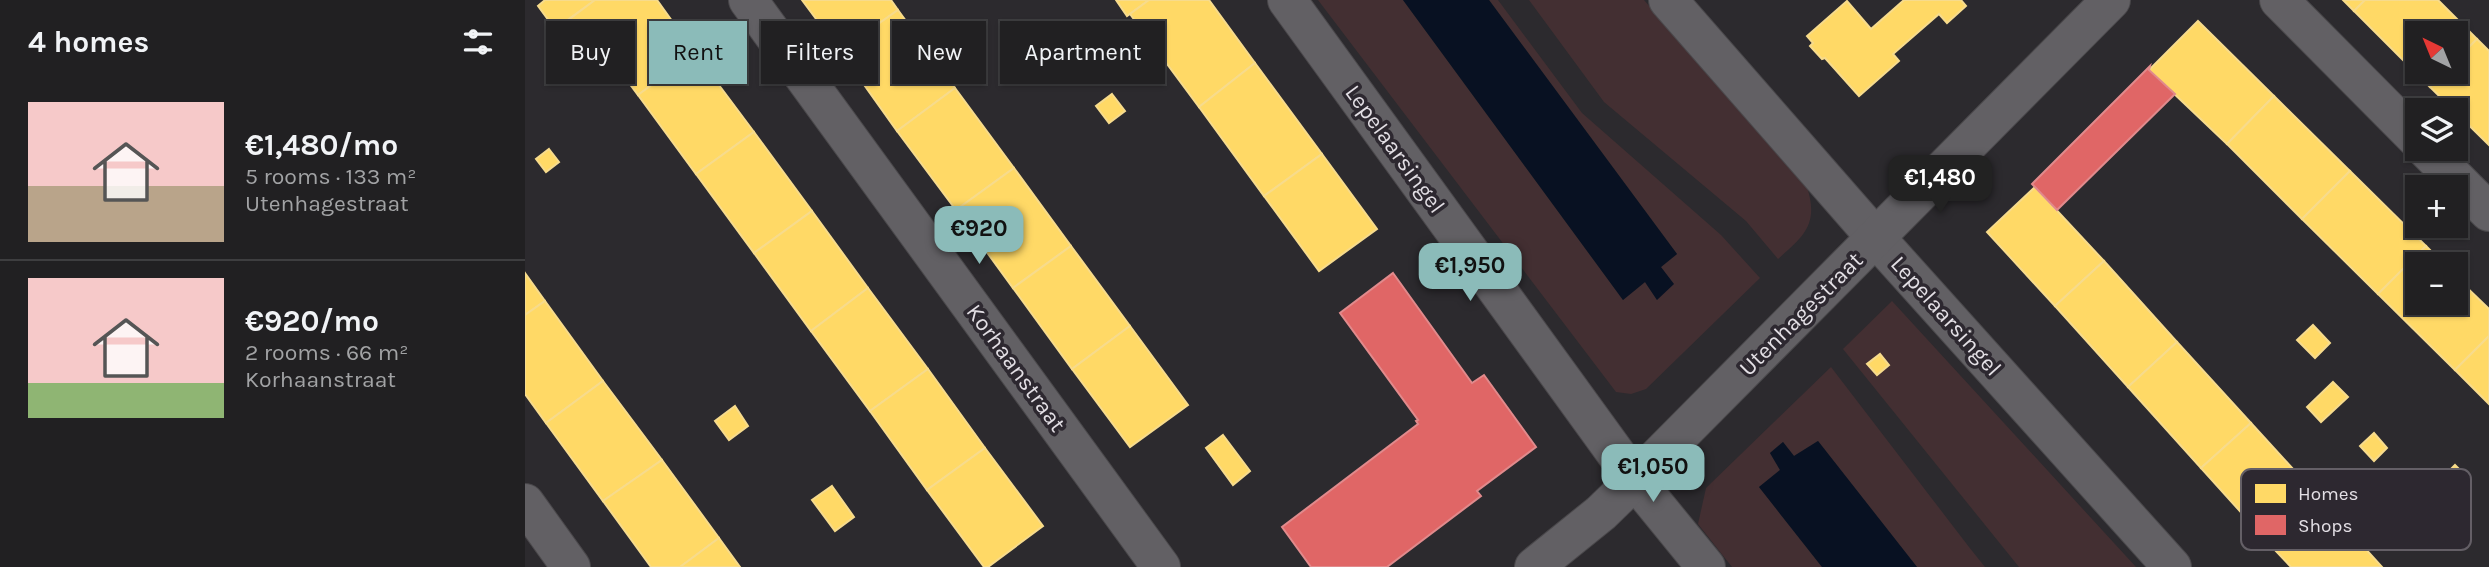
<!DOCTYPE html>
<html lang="en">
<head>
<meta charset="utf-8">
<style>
	body { margin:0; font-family:Karla,sans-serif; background:#2d2d2f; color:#f1f3f6; height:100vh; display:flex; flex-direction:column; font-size:26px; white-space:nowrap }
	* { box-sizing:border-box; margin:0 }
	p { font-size:23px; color:#a2a3a5 }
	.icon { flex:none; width:38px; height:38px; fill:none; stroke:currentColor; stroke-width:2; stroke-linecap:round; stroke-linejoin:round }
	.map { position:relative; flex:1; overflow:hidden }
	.sheet { display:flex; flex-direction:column; background:#212022; width:525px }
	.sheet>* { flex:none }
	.top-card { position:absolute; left:21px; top:21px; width:665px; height:63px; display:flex; gap:14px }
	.needle { width:46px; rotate:317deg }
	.tools { position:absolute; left:1880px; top:21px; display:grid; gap:14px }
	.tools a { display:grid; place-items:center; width:63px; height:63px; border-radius:0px; background:#212022; box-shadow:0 2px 5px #0004,0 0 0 2px #3e3e40; font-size:35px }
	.price { position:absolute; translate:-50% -60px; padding:0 16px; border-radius:14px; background:#8bbbb9; color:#111; font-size:23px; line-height:46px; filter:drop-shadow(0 2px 4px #0008) }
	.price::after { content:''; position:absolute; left:50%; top:42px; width:21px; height:16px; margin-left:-10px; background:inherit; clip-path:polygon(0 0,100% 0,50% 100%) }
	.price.selected { background:#222; color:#fff }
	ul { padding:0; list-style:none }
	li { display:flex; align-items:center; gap:21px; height:175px; padding:0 28px }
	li+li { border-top:2px solid #3e3e40 }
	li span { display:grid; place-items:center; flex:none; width:196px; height:140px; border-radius:0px; color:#555 }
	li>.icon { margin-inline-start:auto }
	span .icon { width:84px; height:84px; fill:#fffc; stroke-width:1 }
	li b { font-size:30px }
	h2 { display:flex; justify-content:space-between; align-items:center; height:84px; padding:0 28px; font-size:30px }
	.chip { padding:0 24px; border-radius:0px; background:#212022; box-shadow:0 2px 5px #0004,0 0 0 2px #3e3e40; font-size:24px; line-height:63px }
	.chip.selected { background:#8bbbb9; color:#111 }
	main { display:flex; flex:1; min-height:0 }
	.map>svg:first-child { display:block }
	.green { fill:#432f32 }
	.water { fill:#081122 }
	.homes { fill:#ffd966; stroke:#f7db8c; stroke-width:2 }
	.shops { fill:#e06666; stroke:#e18a8c; stroke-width:2 }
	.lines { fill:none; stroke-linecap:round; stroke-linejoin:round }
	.minor-casing { stroke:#4a484b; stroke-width:40 }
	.minor { stroke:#626064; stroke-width:38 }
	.labels { text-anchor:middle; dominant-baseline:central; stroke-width:7; stroke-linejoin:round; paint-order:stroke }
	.street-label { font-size:23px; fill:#e3dfe5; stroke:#2d2830 }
	.key { fill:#2d2830; stroke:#645f66; stroke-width:2 }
	.key-label { font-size:19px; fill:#e3dfe5 }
</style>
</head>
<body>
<main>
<section class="sheet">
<h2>4 homes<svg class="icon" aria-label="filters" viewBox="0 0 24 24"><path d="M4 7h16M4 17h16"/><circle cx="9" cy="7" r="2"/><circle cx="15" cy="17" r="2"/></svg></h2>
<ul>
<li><span style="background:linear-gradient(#f6c9c9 60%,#b9a48a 0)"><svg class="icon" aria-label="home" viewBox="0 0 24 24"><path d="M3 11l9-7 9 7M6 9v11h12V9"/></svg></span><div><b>€1,480/mo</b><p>5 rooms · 133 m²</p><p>Utenhagestraat</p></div></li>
<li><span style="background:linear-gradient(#f6c9c9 75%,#8fb573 0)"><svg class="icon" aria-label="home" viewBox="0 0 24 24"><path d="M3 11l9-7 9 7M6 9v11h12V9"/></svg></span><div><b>€920/mo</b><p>2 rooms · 66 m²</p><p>Korhaanstraat</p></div></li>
</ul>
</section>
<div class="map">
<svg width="1964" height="567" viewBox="0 0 1964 567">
	<rect width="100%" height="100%" fill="#2c2a2e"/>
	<g class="green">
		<polygon points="793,0 878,0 1098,300 1120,282 1132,300 1136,267 1152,254 964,0 973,0 1057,113 1196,235 1235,278 1121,389 1106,394 1091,392"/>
		<path d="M1004 0H1119L1282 187C1294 224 1279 236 1253 259L1221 221 1079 102Z"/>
		<polygon points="1367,301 1611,567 1494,567 1318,349"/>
		<polygon points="1306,367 1444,547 1460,567 1392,567 1293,441 1269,456 1258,442 1245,453 1255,470 1234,487 1297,567 1207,567 1173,524 1181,488"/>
	</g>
	<g class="water">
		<polygon points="878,0 964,0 1152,254 1136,267 1149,284 1132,300 1120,282 1098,300"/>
		<polygon points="1293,441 1392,567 1297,567 1234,487 1255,470 1245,453 1258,442 1269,456"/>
	</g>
	<g class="homes">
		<polygon points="20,0 70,0 30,29 13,6"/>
		<polygon points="70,0 132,0 170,53 113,95 69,36 54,47 38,24"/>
		<polygon points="277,0 366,0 373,10 315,51"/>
		<polygon points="591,0 624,0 602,16"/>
		<polygon points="624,0 684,0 730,63 674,107 605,14"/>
		<polygon points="1379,0 1436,0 1441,6 1422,23 1414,14 1368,54 1374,61 1334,96 1300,58 1297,59 1285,46 1288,43 1282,36 1322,1 1346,29"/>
		<polygon points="1818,0 1840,0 1829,11"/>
		<polygon points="1840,0 1913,0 1952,39 1930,61 1930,33 1892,33 1892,72 1920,72 1905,87 1829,11"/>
		<polygon points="373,10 430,88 372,131 315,51"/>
		<polygon points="1673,21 1749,96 1702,144 1624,70"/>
		<polygon points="1952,39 1964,51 1964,145 1905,87 1920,72 1930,72 1930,61"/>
		<polygon points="170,53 229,132 171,174 113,95"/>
		<polygon points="730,63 797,154 739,196 674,107"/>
		<polygon points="430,88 489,168 431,210 372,131"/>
		<polygon points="587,94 600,111 584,123 571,106"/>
		<polygon points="1749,96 1825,171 1777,219 1702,144"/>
		<polygon points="229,132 287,211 229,253 171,174"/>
		<polygon points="24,149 34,162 21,172 11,159"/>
		<polygon points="797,154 852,229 794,271 739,196"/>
		<polygon points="489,168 546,246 488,288 431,210"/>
		<polygon points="1825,171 1901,246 1853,294 1777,219"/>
		<polygon points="1510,187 1579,261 1530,306 1462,232"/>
		<polygon points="287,211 343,288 286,331 229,253"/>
		<polygon points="546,246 605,326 547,369 488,288"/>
		<polygon points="1901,246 1919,264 1892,264 1892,303 1930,303 1930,276 1964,309 1964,336 1930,370 1853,294"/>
		<polygon points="1579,261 1652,342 1603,387 1530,306"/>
		<polygon points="0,273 20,301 0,315"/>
		<polygon points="343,288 403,369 345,411 286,331"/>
		<polygon points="20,301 78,381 21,423 0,394 0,315"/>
		<polygon points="1788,325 1805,343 1790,358 1772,340"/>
		<polygon points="605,326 663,405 605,447 547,369"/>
		<polygon points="1964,336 1964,404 1930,370"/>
		<polygon points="1652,342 1726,423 1676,468 1603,387"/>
		<polygon points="1355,354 1364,365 1352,375 1342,364"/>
		<polygon points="403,369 460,448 402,490 345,411"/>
		<polygon points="78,381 137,460 78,501 21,423"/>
		<polygon points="1808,382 1823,397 1796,422 1782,407"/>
		<polygon points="210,406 223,426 204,440 190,421"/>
		<polygon points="1726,423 1799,503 1749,549 1676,468"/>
		<polygon points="1849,433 1862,448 1849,461 1835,446"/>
		<polygon points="698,435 725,471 708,485 681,448"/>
		<polygon points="460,448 518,526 463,567 459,567 402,490"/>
		<polygon points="137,460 194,538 155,567 126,567 78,501"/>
		<polygon points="1930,465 1936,471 1937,479 1926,491 1915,480"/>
		<polygon points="307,486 329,517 310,531 287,500"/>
		<polygon points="1799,503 1857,567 1766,567 1749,549"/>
		<polygon points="194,538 215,567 155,567"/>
	</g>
	<g class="shops">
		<polygon points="1625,66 1624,70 1650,94 1532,210 1507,184"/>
		<polygon points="868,273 947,383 959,375 1011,447 952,491 956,496 862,567 786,567 757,527 893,424 891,421 893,420 815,313"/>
	</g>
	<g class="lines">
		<defs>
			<g id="minor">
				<polyline points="223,0 636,567"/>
				<polyline points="762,0 1110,480 1181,567"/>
				<polyline points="1143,0 1351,238 1647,567"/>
				<polyline points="1754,0 1892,139"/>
				<polyline points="1901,149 1964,212"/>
				<polyline points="0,503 46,567"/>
				<polyline points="1009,567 1076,513 1110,480 1586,0"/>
			</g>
		</defs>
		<use href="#minor" class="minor-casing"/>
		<use href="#minor" class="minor"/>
	</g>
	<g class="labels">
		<g class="street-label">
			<text transform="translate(870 149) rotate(54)">Lepelaarsingel</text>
			<text transform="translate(1276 314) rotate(-45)">Utenhagestraat</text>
			<text transform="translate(1421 316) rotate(48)">Lepelaarsingel</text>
			<text transform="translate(491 368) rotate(54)">Korhaanstraat</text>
		</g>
	</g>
	<rect x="1716" y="469" width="230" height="81" rx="10" class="key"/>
	<rect x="1730" y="484" width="31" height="19" fill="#ffd966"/>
	<rect x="1730" y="515" width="31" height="20" fill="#e06666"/>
	<g class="key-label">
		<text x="1773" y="500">Homes</text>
		<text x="1773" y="532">Shops</text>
	</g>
</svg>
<div class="tools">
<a><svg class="needle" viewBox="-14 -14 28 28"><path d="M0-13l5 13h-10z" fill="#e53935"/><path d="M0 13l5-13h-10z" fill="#a2a3a5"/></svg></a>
<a><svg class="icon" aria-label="layers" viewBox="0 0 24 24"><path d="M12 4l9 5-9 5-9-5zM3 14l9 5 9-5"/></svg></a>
<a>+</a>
<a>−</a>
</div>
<b class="price selected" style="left:1415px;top:215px">€1,480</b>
<b class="price" style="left:454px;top:266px">€920</b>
<b class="price" style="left:945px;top:303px">€1,950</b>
<b class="price" style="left:1128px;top:504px">€1,050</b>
<div class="top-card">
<a class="chip">Buy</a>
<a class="chip selected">Rent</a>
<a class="chip">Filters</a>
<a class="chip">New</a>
<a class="chip">Apartment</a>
</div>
</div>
</main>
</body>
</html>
